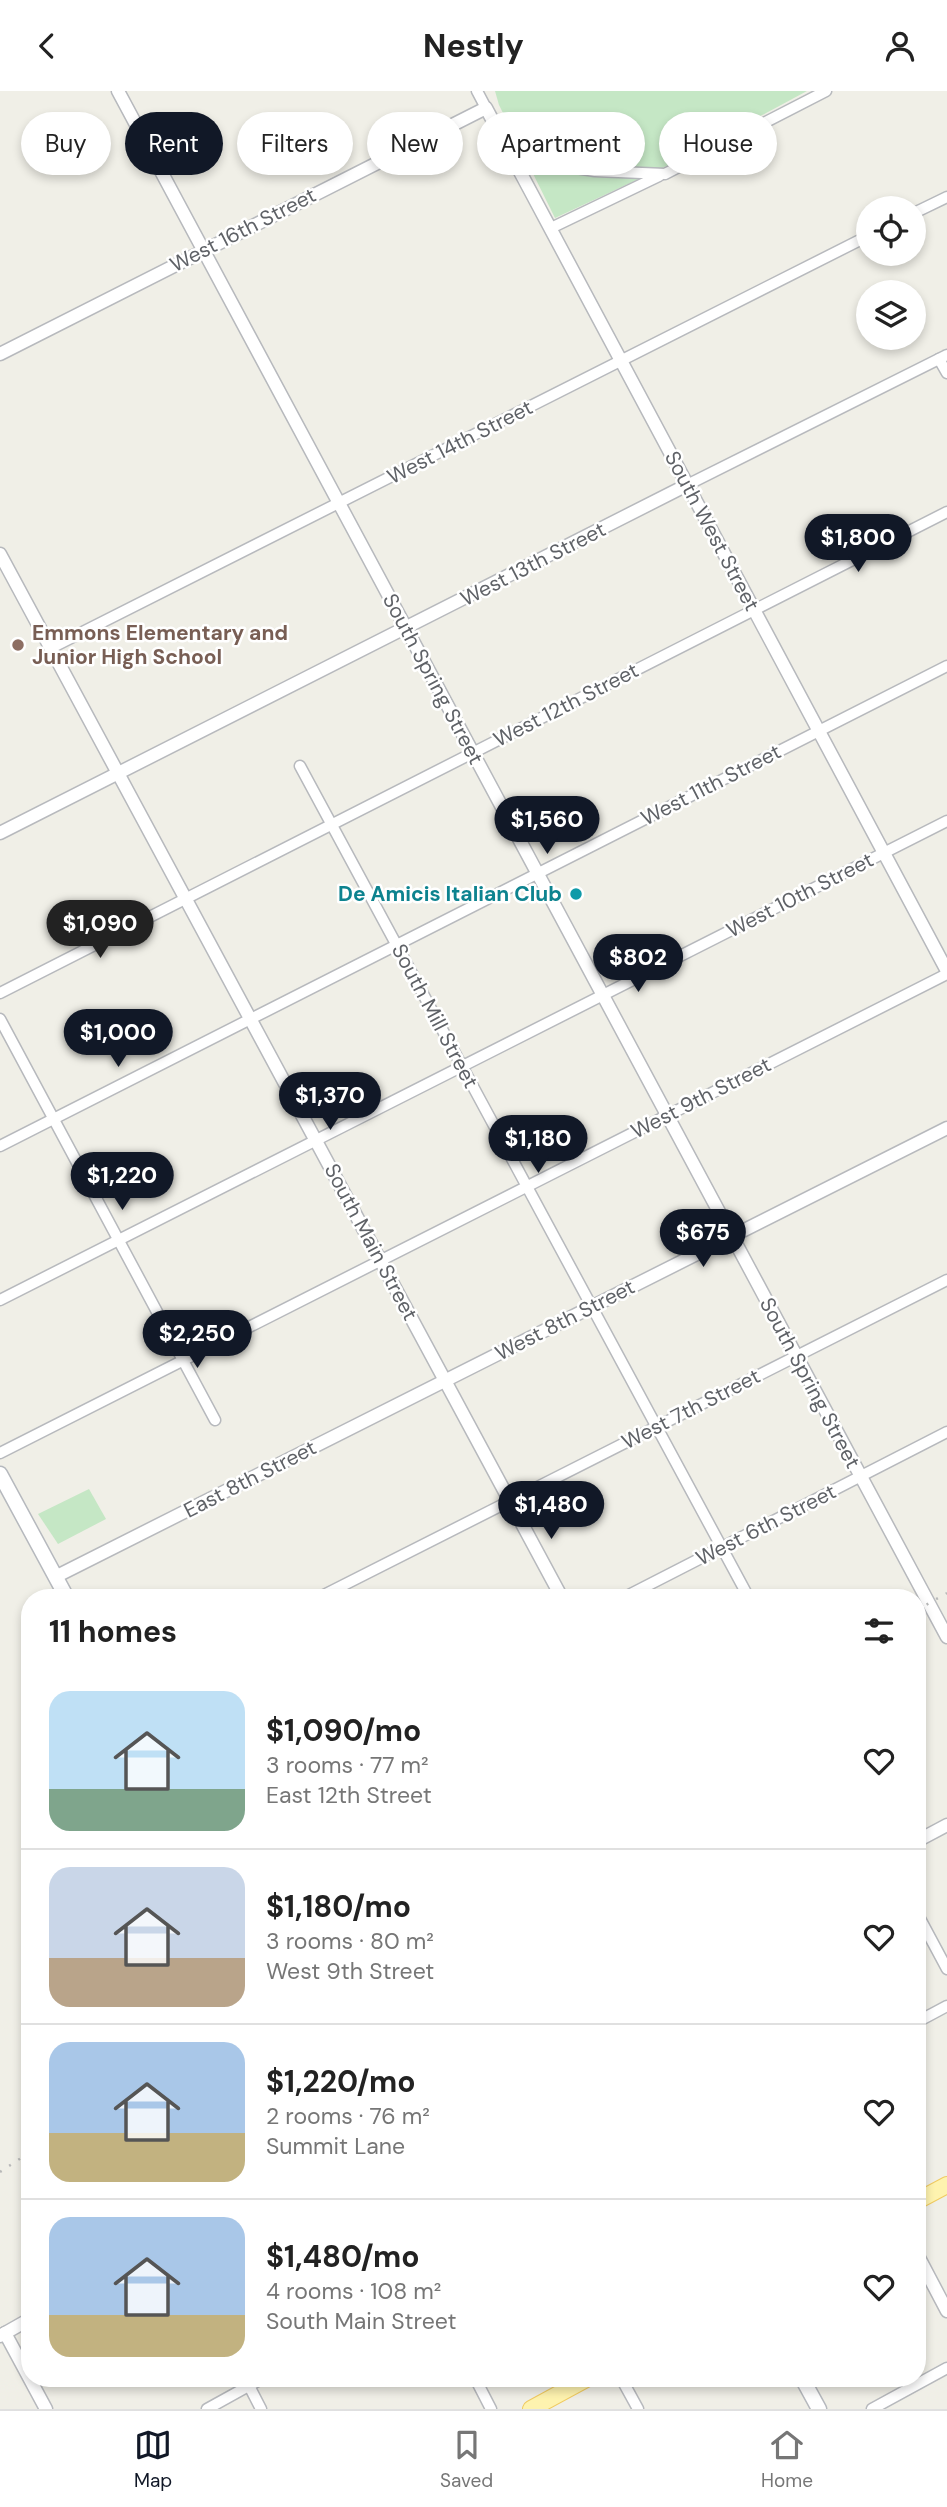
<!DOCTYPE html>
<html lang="en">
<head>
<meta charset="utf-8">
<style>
	body { margin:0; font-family:"DM Sans",sans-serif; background:#f2f2f2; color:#222; height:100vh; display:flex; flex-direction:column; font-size:26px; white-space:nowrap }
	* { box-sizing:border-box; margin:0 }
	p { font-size:23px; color:#767676 }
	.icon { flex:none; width:38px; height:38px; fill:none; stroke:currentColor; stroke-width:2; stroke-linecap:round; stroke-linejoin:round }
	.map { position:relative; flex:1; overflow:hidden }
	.sheet { position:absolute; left:21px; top:1498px; width:905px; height:798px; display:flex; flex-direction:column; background:#fff; border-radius:28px; box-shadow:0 4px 10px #0003 }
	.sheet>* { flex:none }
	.top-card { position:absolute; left:21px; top:21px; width:906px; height:63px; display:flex; gap:14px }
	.controls { position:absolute; left:856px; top:105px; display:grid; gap:14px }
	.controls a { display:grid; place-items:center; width:70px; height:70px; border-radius:50%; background:#fff; box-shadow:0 4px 10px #0003; font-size:35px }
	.price { position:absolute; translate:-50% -60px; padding:0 16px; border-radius:24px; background:#111827; color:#fff; font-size:23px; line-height:46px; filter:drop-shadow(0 2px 4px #0008) }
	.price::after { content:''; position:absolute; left:50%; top:42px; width:21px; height:16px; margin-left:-10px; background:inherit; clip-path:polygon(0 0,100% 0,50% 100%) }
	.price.active { background:#222; color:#fff }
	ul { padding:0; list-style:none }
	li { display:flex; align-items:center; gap:21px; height:175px; padding:0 28px }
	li+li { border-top:2px solid #e0e0e0 }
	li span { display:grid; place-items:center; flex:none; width:196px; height:140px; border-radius:21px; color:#555 }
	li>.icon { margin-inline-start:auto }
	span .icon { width:84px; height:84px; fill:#fffc; stroke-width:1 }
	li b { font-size:30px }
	h2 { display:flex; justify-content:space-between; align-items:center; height:84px; padding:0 28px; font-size:30px }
	.tag { padding:0 24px; border-radius:32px; background:#fff; box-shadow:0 4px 10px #0003; font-size:24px; line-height:63px }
	.tag.active { background:#111827; color:#fff }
	header { display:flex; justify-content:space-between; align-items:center; height:91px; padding:0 28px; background:#fff; font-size:32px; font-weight:700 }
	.menu { display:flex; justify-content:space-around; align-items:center; height:98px; border-top:2px solid #e0e0e0; background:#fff; font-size:19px; color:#767676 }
	.menu a { display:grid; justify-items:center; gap:4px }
	.menu .active { color:#111827 }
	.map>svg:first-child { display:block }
	.green { fill:#c5e7c5 }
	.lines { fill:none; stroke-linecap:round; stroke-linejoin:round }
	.minor-casing { stroke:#b7b9bd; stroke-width:13 }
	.tertiary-casing { stroke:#b7b9bd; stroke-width:15 }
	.secondary-casing { stroke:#b6b9be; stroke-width:17 }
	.primary-casing { stroke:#f0cb61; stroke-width:18 }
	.minor { stroke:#fff; stroke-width:10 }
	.tertiary { stroke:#fff; stroke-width:12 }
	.secondary { stroke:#fff; stroke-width:14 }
	.primary { stroke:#fef3af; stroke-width:16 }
	.rail { stroke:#b7b8b8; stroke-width:2.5; stroke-dasharray:2 9; stroke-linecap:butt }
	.education-dot { fill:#8d6e63; stroke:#fff; stroke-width:2.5 }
	.culture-dot { fill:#0f9aa8; stroke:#fff; stroke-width:2.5 }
	.labels { text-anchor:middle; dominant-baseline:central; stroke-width:5; stroke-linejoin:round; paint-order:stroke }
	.street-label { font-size:21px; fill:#5f6267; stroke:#fff }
	.education-label { font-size:21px; font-weight:bold; fill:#785e54; stroke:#fff; text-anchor:start }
	.culture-label { font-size:21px; font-weight:bold; fill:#0d838f; stroke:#fff; text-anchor:end }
</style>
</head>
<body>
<header><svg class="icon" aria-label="back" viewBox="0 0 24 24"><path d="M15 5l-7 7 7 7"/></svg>Nestly<svg class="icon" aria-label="person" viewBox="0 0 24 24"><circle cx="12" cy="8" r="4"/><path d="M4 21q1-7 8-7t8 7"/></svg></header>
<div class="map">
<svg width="947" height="2318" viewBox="0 0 947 2318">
	<rect width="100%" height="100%" fill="#f0efe7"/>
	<g class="green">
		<polygon points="495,0 807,0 671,73 555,127 499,14"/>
		<polygon points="89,1398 106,1428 58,1453 38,1423"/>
	</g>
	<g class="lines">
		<defs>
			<g id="minor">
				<polyline points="477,0 486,17"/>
				<polyline points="503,47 529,62 563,75 595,80 665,83 826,0"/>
				<polyline points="914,122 947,106"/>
				<polyline points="551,137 659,85"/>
				<polyline points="939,268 947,282"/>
				<polyline points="687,394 947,264"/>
				<polyline points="51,557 868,145"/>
				<polyline points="300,675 749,1507"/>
				<polyline points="0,902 947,421"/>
				<polyline points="0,928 215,1329"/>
				<polyline points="0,1055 947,575"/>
				<polyline points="0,1209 947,730"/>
				<polyline points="0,1362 947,883"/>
				<polyline points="318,1507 947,1189"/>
				<polyline points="623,1507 947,1341"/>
				<polyline points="917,1822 947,1878"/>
				<polyline points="917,1931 947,1915"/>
				<polyline points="245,2287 261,2318"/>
				<polyline points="475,2287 491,2318"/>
				<polyline points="621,2287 638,2318"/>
				<polyline points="207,2318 263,2287"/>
				<polyline points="872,2318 947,2277"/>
			</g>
			<g id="tertiary">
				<polyline points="118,0 947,1546"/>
				<polyline points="0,263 486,17 947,880"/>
				<polyline points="0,463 562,1507"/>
				<polyline points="0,742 687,394"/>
				<polyline points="55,1486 947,1037"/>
				<polyline points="917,1750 947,1734"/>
				<polyline points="917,2163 947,2220"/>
				<polyline points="5,2242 46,2318"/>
				<polyline points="0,2245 30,2228"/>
			</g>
			<g id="secondary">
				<polyline points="0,1383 67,1507"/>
				<polyline points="802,2287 819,2318"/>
			</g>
			<g id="primary">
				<polyline points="917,2110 947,2094"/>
				<polyline points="531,2318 588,2287"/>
			</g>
		</defs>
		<use href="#minor" class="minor-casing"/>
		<use href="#tertiary" class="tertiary-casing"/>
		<use href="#secondary" class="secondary-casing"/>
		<use href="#primary" class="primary-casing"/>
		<use href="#minor" class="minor"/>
		<use href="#tertiary" class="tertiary"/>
		<use href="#secondary" class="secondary"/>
		<use href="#primary" class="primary"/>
		<g class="rail">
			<polyline points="917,1519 947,1502"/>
			<polyline points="0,2081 30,2061"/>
		</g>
	</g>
	<circle class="education-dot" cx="18" cy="554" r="7"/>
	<circle class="culture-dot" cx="576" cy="803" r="7"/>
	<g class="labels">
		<g class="street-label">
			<text transform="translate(243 139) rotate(-27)">West 16th Street</text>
			<text transform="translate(460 351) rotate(-27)">West 14th Street</text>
			<text transform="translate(712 440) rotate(62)">South West Street</text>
			<text transform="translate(533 473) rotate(-27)">West 13th Street</text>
			<text transform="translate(433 588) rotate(62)">South Spring Street</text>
			<text transform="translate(566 614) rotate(-27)">West 12th Street</text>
			<text transform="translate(711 694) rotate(-27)">West 11th Street</text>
			<text transform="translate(800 804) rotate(-27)">West 10th Street</text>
			<text transform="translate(435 925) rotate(62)">South Mill Street</text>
			<text transform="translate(701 1007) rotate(-27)">West 9th Street</text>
			<text transform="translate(371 1151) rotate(62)">South Main Street</text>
			<text transform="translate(565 1229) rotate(-27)">West 8th Street</text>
			<text transform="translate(810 1292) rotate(62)">South Spring Street</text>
			<text transform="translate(691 1318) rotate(-27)">West 7th Street</text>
			<text transform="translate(250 1388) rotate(-27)">East 8th Street</text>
			<text transform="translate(766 1434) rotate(-27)">West 6th Street</text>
		</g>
		<g class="education-label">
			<text x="32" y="542">Emmons Elementary and<tspan x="32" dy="24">Junior High School</tspan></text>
		</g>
		<g class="culture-label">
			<text x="562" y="803">De Amicis Italian Club</text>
		</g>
	</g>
</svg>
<div class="controls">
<a><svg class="icon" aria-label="locate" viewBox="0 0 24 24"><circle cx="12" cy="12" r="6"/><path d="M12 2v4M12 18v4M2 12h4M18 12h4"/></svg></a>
<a><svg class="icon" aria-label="layers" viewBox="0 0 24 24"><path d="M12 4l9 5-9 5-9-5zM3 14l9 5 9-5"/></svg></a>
</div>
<b class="price" style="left:858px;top:483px">$1,800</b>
<b class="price" style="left:547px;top:765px">$1,560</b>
<b class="price active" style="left:100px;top:869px">$1,090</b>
<b class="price" style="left:638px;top:903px">$802</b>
<b class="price" style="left:118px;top:978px">$1,000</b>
<b class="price" style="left:330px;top:1041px">$1,370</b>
<b class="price" style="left:538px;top:1084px">$1,180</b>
<b class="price" style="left:122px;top:1121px">$1,220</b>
<b class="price" style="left:703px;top:1178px">$675</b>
<b class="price" style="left:197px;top:1279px">$2,250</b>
<b class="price" style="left:551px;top:1450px">$1,480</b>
<div class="top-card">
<a class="tag">Buy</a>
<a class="tag active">Rent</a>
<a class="tag">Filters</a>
<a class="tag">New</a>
<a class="tag">Apartment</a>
<a class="tag">House</a>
</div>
<section class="sheet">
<h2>11 homes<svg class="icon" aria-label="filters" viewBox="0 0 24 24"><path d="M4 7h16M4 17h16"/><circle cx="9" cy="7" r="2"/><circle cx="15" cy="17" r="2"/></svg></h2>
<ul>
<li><span style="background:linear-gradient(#bfe0f5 70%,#7fa58c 0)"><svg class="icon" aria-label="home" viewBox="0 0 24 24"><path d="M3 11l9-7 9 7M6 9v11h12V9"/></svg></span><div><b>$1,090/mo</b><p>3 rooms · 77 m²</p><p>East 12th Street</p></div><svg class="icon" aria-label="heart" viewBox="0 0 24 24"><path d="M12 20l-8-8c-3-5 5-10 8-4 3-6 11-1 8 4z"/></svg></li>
<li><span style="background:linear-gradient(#c9d6e8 65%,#b9a48a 0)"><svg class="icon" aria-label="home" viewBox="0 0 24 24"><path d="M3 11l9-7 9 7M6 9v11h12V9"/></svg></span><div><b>$1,180/mo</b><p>3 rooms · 80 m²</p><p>West 9th Street</p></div><svg class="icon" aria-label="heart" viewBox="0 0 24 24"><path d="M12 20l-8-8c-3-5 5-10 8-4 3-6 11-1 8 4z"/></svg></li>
<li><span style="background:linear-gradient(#a9c7e8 65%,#c2b280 0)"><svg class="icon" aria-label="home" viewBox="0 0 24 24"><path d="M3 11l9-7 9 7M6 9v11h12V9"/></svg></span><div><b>$1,220/mo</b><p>2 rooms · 76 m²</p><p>Summit Lane</p></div><svg class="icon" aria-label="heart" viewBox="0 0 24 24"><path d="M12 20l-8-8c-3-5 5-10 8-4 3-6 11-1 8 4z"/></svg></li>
<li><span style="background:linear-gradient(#a9c7e8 70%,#c2b280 0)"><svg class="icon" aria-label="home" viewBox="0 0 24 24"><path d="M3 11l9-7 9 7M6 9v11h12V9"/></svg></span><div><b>$1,480/mo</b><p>4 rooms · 108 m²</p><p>South Main Street</p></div><svg class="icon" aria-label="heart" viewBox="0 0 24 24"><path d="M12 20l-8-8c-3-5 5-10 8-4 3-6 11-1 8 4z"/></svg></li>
</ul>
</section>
</div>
<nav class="menu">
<a class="active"><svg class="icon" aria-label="map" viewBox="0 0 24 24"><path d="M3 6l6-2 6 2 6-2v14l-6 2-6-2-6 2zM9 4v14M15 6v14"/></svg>Map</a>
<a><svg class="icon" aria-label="saved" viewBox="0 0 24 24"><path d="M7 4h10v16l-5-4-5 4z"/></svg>Saved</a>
<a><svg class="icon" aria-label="home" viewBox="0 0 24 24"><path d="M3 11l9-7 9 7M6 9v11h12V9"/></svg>Home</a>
</nav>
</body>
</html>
